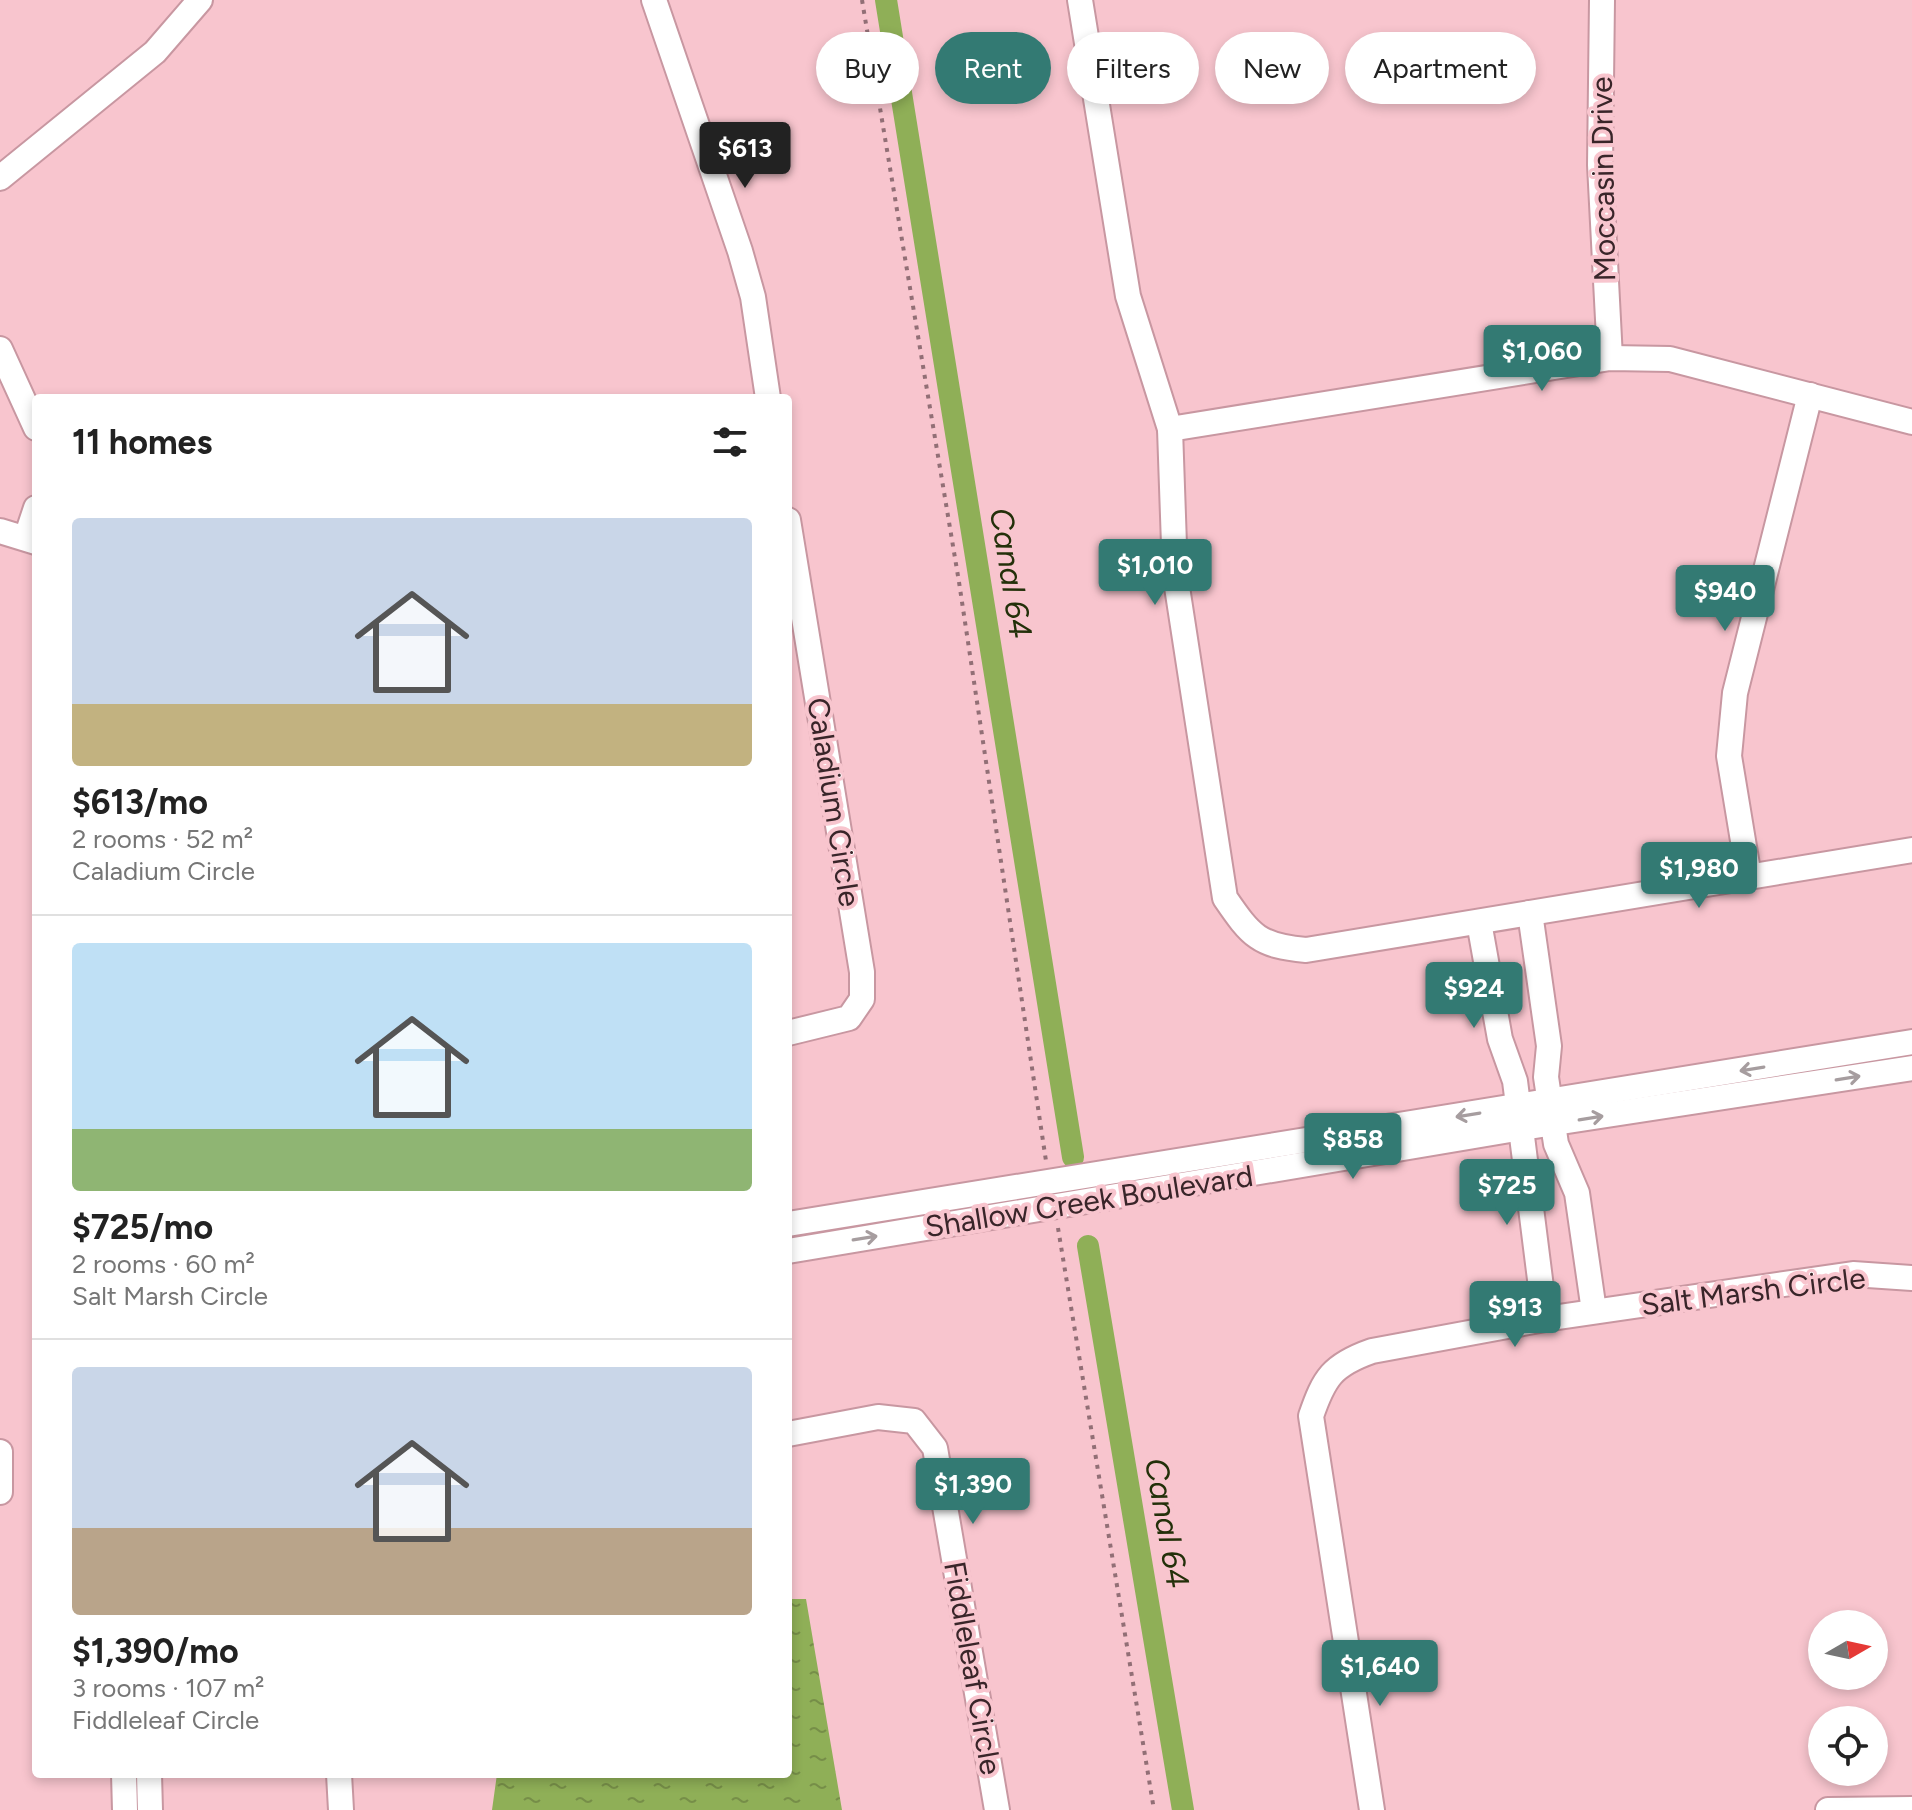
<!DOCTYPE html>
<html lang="en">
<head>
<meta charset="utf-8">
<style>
	body { margin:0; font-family:Figtree,sans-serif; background:#f2f2f2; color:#222; height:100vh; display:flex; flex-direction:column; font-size:30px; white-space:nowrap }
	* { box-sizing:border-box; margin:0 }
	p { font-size:26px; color:#767676 }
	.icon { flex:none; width:44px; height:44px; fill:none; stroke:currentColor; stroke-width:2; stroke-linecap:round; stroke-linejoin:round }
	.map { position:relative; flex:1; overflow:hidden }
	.sheet { position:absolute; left:32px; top:394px; width:760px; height:1384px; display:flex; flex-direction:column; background:#fff; border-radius:8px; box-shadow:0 4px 12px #0003 }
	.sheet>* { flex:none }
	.guide { position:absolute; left:816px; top:32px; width:760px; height:72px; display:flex; gap:16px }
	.needle { width:52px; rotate:81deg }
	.tools { position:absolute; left:1808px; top:1610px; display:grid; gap:16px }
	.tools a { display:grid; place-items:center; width:80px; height:80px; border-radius:50%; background:#fff; box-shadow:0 4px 12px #0003; font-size:40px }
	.price { position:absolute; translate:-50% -68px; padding:0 18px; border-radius:8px; background:#337a73; color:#fff; font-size:26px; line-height:52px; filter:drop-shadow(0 2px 4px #0008) }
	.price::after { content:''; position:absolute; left:50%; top:48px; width:24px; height:18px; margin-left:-12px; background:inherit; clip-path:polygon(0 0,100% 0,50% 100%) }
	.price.active { background:#222; color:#fff }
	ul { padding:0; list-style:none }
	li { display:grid; align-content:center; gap:16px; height:424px; padding:0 40px }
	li+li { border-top:2px solid #e0e0e0 }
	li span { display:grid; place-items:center; height:248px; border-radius:8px; color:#555 }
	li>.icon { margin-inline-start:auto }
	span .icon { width:144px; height:144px; fill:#fffc; stroke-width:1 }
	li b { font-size:34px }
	h2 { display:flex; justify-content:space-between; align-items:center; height:96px; padding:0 40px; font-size:34px }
	.chip { padding:0 28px; border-radius:36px; background:#fff; box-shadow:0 4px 12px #0003; font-size:28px; line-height:72px }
	.chip.active { background:#337a73; color:#fff }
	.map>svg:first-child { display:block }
	.water { fill:url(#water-ripples) }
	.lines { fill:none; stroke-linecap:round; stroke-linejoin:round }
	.canal { stroke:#8faf57; stroke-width:22 }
	.minor-casing { stroke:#c897a1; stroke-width:28 }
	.path { stroke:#926f76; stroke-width:4; stroke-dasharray:4 6; stroke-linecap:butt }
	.minor { stroke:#fff; stroke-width:24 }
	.oneway { stroke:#a69d9f }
	.labels { text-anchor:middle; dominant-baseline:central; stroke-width:8; stroke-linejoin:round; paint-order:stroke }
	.street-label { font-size:30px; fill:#392529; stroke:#f8c5ce }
	.water-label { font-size:32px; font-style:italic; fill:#23300a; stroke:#f8c5ce }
</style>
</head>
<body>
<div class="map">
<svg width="1912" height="1810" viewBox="0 0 1912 1810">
	<defs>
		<pattern id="water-ripples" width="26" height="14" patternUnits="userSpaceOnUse" patternTransform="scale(2)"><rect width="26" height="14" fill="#8faf57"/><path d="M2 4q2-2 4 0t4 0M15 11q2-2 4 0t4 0" fill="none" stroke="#768e48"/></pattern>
	</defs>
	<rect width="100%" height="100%" fill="#f8c5ce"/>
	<polygon class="water" points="788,1599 806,1599 842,1810 492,1810 497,1774 788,1774"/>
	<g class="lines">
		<g class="canal">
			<polyline points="886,0 1073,1157"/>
			<polyline points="1088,1246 1183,1810"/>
		</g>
		<defs>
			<g id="minor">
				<polyline points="654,0 740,251 753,297 768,398"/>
				<path d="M1080 0 1128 296 1170 429 1175 574 1225 898C1251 936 1259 946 1306 950L1912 850"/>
				<polyline points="1602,0 1600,165 1610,358"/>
				<polyline points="0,178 155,52 200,0"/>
				<polyline points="0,349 36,428"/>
				<polyline points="1170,429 1610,358 1670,359 1912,422"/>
				<polyline points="788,520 862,972 862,999 849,1018 788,1033"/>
				<polyline points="0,531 36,542"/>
				<polyline points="26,538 36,508"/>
				<polyline points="1749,877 1729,756 1735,693 1810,395"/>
				<polyline points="1530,913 1549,1046 1546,1077 1556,1144 1577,1193 1594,1311"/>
				<polyline points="1479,922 1500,1039 1515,1081 1545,1319"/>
				<polyline points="788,1224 1912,1042"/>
				<polyline points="788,1251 1522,1128 1912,1068"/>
				<polyline points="788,1434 878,1417 914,1421 935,1448 997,1810"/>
				<polyline points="0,1452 0,1492"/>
				<polyline points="124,1774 125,1810"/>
				<polyline points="149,1774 150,1810"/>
				<polyline points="339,1774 341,1810"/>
				<path d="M1372 1810 1311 1416C1324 1378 1332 1365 1372 1351L1545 1319 1853 1274 1912 1278"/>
				<polyline points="1828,1810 1912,1809"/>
			</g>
		</defs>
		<use href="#minor" class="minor-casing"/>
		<g class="path">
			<polyline points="862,0 959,582 1046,1161"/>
			<polyline points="1058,1228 1154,1810"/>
		</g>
		<use href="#minor" class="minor"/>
	</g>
	<defs><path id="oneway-shaft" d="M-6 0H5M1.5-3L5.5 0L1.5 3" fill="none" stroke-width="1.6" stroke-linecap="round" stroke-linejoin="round" transform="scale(2)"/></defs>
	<g class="oneway">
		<use href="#oneway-shaft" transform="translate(1752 1069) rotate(171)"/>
		<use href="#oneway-shaft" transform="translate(1848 1078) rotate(-9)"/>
		<use href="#oneway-shaft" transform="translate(1468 1115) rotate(171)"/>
		<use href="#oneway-shaft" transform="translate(1591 1118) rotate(-9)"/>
		<use href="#oneway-shaft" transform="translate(865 1238) rotate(-9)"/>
	</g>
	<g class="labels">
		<g class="street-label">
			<text transform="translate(1603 179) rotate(-91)">Moccasin Drive</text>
			<text transform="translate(834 802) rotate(81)">Caladium Circle</text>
			<text transform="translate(1089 1201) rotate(-9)">Shallow Creek Boulevard</text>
			<text transform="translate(1753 1291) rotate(-7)">Salt Marsh Circle</text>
			<text transform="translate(973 1668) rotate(80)">Fiddleleaf Circle</text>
		</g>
		<g class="water-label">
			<text transform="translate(1011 573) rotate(81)">Canal 64</text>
			<text transform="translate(1167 1523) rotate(80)">Canal 64</text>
		</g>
	</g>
</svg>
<div class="tools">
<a><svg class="needle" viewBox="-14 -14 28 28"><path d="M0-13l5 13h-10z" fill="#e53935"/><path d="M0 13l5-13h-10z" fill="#767676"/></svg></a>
<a><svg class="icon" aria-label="locate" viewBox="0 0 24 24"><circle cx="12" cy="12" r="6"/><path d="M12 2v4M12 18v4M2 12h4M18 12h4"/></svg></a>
</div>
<b class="price active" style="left:745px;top:190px">$613</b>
<b class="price" style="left:1542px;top:393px">$1,060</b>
<b class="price" style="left:1155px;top:607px">$1,010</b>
<b class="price" style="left:1725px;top:633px">$940</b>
<b class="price" style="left:1699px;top:910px">$1,980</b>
<b class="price" style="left:1474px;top:1030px">$924</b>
<b class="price" style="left:1353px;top:1181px">$858</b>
<b class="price" style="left:1507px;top:1227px">$725</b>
<b class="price" style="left:1515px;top:1349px">$913</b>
<b class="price" style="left:973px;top:1526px">$1,390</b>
<b class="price" style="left:1380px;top:1708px">$1,640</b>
<div class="guide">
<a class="chip">Buy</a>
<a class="chip active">Rent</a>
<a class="chip">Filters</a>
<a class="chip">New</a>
<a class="chip">Apartment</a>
</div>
<section class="sheet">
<h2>11 homes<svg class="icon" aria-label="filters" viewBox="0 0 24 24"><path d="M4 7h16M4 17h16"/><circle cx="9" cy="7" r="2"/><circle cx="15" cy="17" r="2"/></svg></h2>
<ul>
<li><span style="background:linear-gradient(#c9d6e8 75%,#c2b280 0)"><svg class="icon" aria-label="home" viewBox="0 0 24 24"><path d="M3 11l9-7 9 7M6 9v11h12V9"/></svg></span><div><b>$613/mo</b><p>2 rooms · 52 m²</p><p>Caladium Circle</p></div></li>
<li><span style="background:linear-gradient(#bfe0f5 75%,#8fb573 0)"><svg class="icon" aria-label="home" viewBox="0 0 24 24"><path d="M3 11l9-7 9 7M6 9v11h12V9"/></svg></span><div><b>$725/mo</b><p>2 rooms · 60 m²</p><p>Salt Marsh Circle</p></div></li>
<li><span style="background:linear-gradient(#c9d6e8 65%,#b9a48a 0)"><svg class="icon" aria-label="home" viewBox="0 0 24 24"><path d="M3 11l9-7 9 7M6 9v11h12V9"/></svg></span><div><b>$1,390/mo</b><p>3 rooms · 107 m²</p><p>Fiddleleaf Circle</p></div></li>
</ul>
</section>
</div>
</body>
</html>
